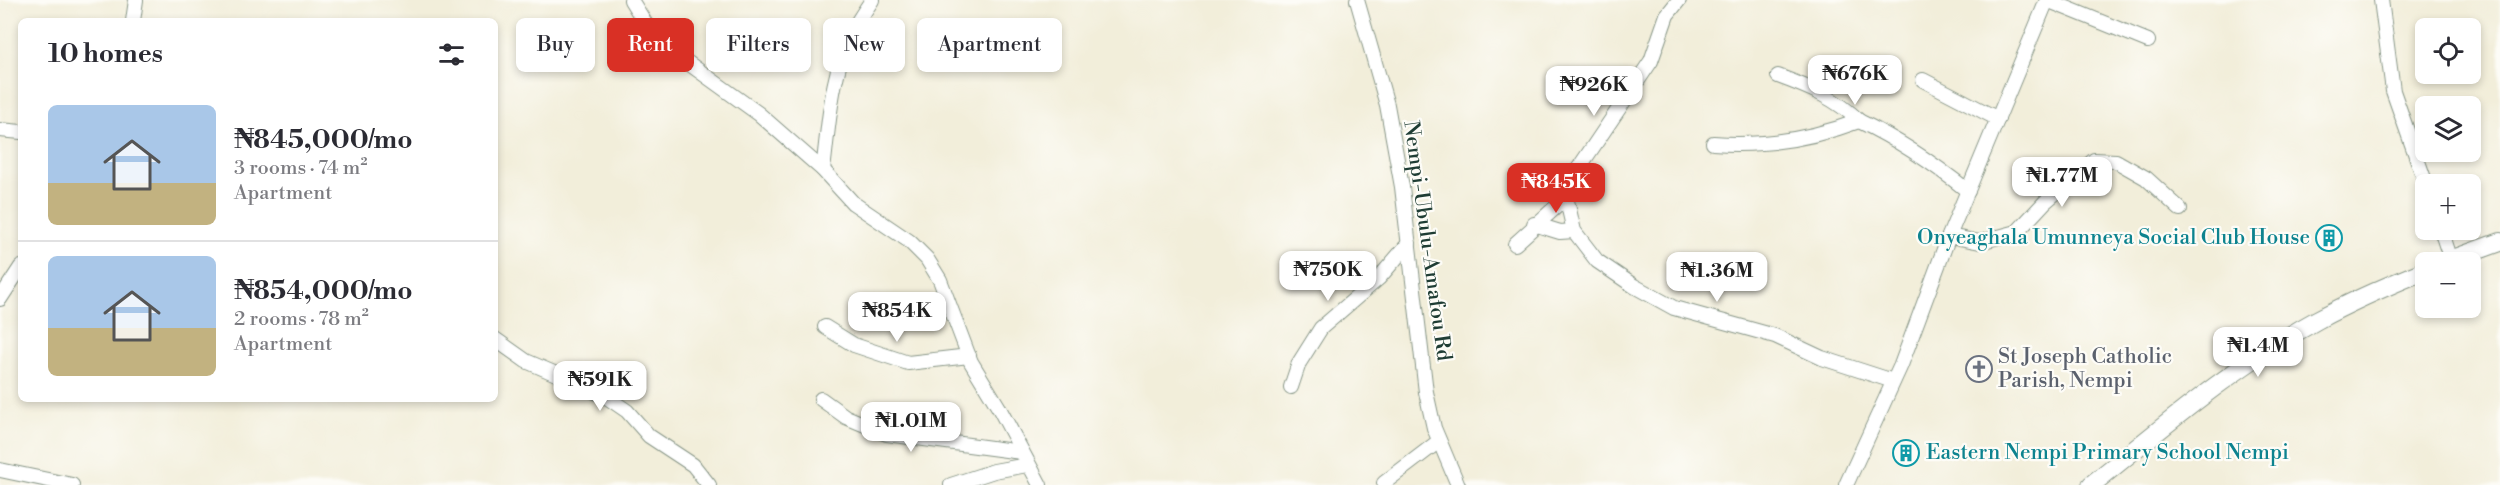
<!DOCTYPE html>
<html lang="en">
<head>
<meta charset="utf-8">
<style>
	body { margin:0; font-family:"Libre Bodoni",serif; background:#f7f7f7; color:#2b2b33; height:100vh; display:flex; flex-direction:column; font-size:22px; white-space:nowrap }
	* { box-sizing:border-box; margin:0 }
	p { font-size:20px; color:#7c7c81 }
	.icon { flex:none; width:33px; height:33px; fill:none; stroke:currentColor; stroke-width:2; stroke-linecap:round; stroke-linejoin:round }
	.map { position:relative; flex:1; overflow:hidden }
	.sheet { position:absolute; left:18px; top:18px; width:480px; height:384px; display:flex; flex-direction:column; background:#fff; border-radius:9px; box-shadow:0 3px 9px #0003 }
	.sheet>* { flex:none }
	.banner { position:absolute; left:516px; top:18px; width:570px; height:54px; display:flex; gap:12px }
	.controls { position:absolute; left:2415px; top:18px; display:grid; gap:12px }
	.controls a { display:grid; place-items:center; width:66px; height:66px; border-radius:9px; background:#fff; box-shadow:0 3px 9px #0003; font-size:30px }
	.price { position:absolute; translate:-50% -51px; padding:0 14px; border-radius:12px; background:#fff; color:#222; font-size:20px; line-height:39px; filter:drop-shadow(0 2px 3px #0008) }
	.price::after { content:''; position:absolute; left:50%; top:36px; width:18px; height:14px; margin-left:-9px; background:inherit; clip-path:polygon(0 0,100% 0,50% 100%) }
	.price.on { background:#d93025; color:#fff }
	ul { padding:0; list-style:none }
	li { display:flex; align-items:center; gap:18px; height:150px; padding:0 30px }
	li+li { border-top:2px solid #e1e1e2 }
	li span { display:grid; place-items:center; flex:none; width:168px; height:120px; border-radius:9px; color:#555 }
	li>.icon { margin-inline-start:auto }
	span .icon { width:72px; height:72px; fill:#fffc; stroke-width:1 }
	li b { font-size:26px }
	h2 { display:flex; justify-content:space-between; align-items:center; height:72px; padding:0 30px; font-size:26px }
	.chip { padding:0 21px; border-radius:9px; background:#fff; box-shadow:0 3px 9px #0003; font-size:21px; line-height:54px }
	.chip.on { background:#d93025; color:#fff }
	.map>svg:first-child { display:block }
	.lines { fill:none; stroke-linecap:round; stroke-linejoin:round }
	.minor-casing { stroke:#889687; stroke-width:16 }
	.major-casing { stroke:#889687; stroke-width:20 }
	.minor { stroke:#fff; stroke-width:14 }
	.major { stroke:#fff; stroke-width:18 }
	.labels { text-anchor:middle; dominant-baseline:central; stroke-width:4.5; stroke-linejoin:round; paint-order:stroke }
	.culture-label { font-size:21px; fill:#0d838f; stroke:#fdfcf7; text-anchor:end }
	.street-label { font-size:21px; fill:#1f3d34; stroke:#fdfcf7 }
	.worship-label { font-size:21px; fill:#5b616d; stroke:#fdfcf7; text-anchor:start }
</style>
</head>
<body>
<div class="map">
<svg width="2500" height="485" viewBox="0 0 2500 485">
	<rect width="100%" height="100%" fill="#fdfcf7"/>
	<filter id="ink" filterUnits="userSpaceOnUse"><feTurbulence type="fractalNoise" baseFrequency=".0167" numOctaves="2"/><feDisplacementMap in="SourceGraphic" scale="12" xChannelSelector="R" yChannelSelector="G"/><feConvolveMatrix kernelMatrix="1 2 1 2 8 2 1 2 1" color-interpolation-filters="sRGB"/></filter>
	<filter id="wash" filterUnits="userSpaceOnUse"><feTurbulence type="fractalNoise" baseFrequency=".008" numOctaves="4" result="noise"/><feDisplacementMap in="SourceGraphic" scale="24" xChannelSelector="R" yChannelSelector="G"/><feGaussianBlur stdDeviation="1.35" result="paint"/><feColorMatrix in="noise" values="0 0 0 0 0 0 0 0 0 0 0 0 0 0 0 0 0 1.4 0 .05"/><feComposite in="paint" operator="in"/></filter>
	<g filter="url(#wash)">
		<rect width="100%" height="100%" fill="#f2eeda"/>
	</g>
	<g filter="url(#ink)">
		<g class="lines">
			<defs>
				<g id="minor">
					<polyline points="631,0 647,26 684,60 759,114 823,170 853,203 909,241 927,259 940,280 971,362 999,408 1040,485"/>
					<polyline points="1357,0 1387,105 1402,187 1426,392 1434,428 1458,485"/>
					<polyline points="2381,0 2393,91 2426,184"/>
					<polyline points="133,21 136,0"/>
					<path d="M1778 76C1808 87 1836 98 1859 121"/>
					<polyline points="1923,80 1998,119"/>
					<polyline points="0,130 21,132"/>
					<path d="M1713 143C1763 147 1811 139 1859 121 1899 140 1933 163 1968 191"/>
					<path d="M823 170C829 123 831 71 854 28 860 18 866 9 872 0"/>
					<polyline points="1565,192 1574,231 1597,261 1634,286 1674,308 1775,336 1822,358 1893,381"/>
					<polyline points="1534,224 1560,232 1574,231"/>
					<polyline points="2441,230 2451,260"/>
					<polyline points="1949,236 1980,242 2017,232 2045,202 2094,160 2116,161 2146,178 2180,209"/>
					<polyline points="1515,244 1557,206 1572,178 1651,61 1667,15 1679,0"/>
					<polyline points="0,299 21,267"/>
					<polyline points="825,327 854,345 908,363 969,356"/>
					<polyline points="495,339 526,361 577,383 608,398 627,411 649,436 693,465 709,485"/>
					<polyline points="1291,387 1299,363 1321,328 1379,278 1409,243"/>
					<polyline points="821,399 846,417 887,434 1021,452"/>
					<polyline points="0,470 72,485"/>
					<polyline points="1384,483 1439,441"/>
					<polyline points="951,485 994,471 1027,465"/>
					<polyline points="1846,485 1901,365 1949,236 2047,0 2148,41"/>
				</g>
				<g id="major">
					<polyline points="2445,262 2500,242"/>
					<path d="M2091 485C2163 427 2235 365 2317 320 2352 301 2389 285 2426 270"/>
				</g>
			</defs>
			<use href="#minor" class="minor-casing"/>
			<use href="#major" class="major-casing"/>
			<use href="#minor" class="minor"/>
			<use href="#major" class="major"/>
		</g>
	</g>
	<defs>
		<symbol id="building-ring" viewBox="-11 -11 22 22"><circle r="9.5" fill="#fdfcf7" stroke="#0f9aa8" stroke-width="1.5"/><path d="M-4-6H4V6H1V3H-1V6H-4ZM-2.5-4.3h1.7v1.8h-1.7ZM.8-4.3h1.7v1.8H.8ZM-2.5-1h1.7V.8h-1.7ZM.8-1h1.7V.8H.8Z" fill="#0f9aa8"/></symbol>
		<symbol id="church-ring" viewBox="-11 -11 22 22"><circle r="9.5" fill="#fdfcf7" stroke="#6b7280" stroke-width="1.5"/><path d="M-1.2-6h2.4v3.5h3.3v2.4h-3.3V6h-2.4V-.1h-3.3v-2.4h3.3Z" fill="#6b7280"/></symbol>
	</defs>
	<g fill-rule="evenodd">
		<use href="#building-ring" x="2314" y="223" width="30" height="30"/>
		<use href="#church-ring" x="1964" y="354" width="30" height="30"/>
		<use href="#building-ring" x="1891" y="438" width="30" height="30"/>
	</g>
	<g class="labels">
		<g class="culture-label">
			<text x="2310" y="238">Onyeaghala Umunneya Social Club House</text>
			<text x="1926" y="453" text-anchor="start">Eastern Nempi Primary School Nempi</text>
		</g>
		<g class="street-label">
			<text transform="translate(1427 241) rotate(82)">Nempi-Ubulu-Amafou Rd</text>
		</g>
		<g class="worship-label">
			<text x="1998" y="357">St Joseph Catholic<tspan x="1998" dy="24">Parish, Nempi</tspan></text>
		</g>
	</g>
</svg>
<div class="controls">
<a><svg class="icon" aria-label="locate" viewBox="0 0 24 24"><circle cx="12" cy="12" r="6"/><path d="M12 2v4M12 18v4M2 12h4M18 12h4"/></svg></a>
<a><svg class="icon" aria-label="layers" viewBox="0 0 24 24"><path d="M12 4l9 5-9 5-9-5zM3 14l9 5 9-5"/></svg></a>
<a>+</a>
<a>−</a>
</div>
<b class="price" style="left:1855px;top:106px">₦676K</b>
<b class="price" style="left:1594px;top:117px">₦926K</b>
<b class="price" style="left:2062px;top:208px">₦1.77M</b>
<b class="price on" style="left:1556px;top:214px">₦845K</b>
<b class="price" style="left:1328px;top:302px">₦750K</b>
<b class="price" style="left:1717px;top:303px">₦1.36M</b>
<b class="price" style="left:897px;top:343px">₦854K</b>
<b class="price" style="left:2258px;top:378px">₦1.4M</b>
<b class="price" style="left:600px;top:412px">₦591K</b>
<b class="price" style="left:911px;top:453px">₦1.01M</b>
<div class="banner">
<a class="chip">Buy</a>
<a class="chip on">Rent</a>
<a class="chip">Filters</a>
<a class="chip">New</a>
<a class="chip">Apartment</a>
</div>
<section class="sheet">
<h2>10 homes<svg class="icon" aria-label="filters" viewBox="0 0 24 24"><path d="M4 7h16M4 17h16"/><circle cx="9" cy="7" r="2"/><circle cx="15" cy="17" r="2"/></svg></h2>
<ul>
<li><span style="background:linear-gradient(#a9c7e8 65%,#c2b280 0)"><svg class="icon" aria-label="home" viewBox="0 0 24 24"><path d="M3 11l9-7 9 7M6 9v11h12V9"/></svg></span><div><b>₦845,000/mo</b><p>3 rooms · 74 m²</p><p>Apartment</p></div></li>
<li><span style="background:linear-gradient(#a9c7e8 60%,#c2b280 0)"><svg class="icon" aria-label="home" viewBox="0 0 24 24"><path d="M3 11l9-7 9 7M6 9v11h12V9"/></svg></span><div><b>₦854,000/mo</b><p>2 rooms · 78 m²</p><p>Apartment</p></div></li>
</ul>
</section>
</div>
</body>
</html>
